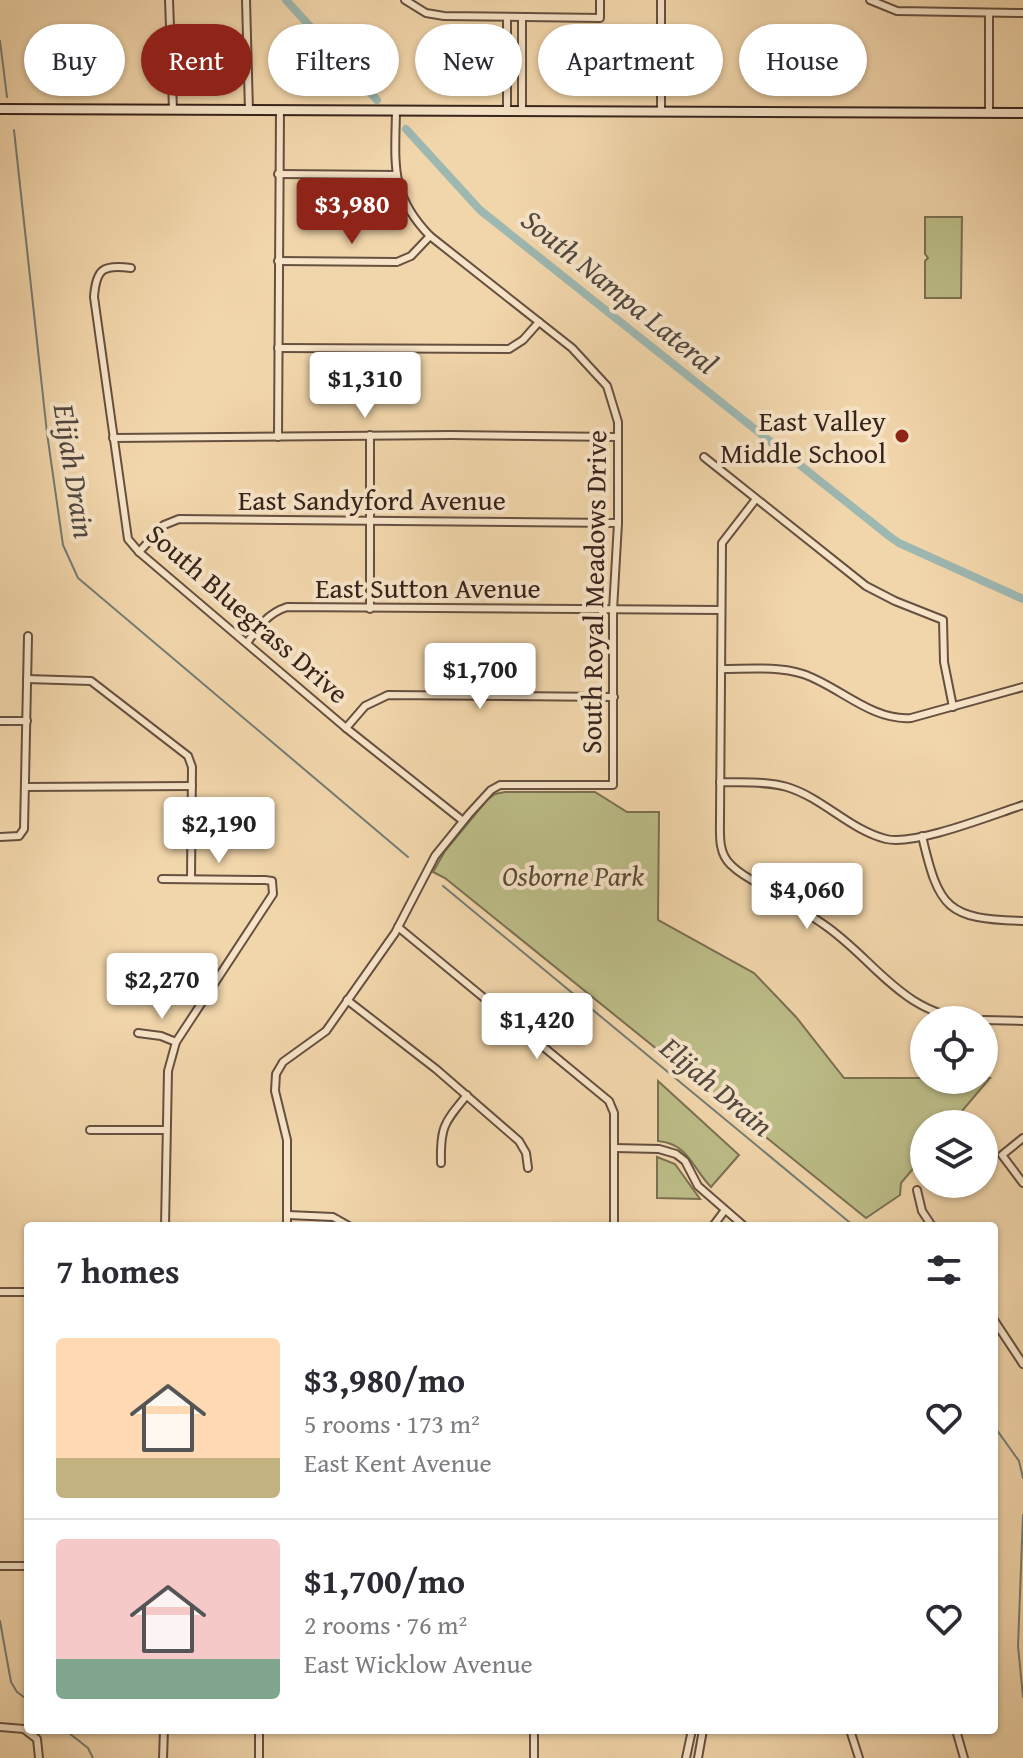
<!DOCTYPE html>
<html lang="en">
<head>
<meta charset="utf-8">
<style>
	body { margin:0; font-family:"Gentium Book Plus",serif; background:#f7f7f7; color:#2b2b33; height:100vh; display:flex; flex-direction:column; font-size:30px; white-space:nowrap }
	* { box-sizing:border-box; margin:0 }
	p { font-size:26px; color:#7c7c81 }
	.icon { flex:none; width:44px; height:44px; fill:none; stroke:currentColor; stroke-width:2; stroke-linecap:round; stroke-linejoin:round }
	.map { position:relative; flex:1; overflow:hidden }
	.side { position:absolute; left:24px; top:1222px; width:974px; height:512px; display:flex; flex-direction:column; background:#fff; border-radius:8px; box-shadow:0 2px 6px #0004 }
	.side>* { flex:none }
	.banner { position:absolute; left:24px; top:24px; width:976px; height:72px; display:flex; gap:16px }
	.fabs { position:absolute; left:910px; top:1006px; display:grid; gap:16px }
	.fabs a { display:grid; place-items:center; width:88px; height:88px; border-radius:50%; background:#fff; box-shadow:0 2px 6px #0004; font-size:40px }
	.price { position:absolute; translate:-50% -68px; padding:0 18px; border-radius:8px; background:#fff; color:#222; font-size:26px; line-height:52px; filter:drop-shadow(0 2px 4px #0008) }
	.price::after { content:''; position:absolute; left:50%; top:48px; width:24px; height:18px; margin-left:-12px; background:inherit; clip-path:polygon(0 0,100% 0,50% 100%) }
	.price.selected { background:#8f2418; color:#fff }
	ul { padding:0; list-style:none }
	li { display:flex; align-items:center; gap:24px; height:200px; padding:0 32px }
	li+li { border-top:2px solid #e1e1e2 }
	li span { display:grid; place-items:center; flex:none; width:224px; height:160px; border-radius:8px; color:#555 }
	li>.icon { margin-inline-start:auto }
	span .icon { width:96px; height:96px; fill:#fffc; stroke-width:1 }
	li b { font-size:34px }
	h2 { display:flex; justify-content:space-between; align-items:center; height:96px; padding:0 32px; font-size:34px }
	.pill { padding:0 28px; border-radius:36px; background:#fff; box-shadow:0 2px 6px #0004; font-size:28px; line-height:72px }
	.pill.selected { background:#8f2418; color:#fff }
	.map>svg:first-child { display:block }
	.green { fill:#bcbd88; stroke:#7a7052; stroke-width:2 }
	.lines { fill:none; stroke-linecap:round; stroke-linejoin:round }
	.stream { stroke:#747c75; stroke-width:2 }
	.canal { stroke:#9db7b1; stroke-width:8 }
	.street-casing { stroke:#665040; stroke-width:10 }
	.secondary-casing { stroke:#37231c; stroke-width:12 }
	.street { stroke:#f7e4c8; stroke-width:6 }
	.secondary { stroke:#f7e4c8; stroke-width:8 }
	.poi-dot { fill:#8f2418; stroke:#f7e4c8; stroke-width:3 }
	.labels { text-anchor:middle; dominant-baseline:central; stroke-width:8; stroke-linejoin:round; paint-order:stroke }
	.poi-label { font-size:28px; fill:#37231c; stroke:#f7e4c8; text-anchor:end }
	.street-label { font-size:28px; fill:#37231c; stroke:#f7e4c8 }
	.park-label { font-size:28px; font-style:italic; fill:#584a37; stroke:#f7e4c8 }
	.water-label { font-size:30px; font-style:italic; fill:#504841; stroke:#f7e4c8 }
</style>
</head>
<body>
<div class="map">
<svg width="1023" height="1758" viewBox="0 0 1023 1758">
	<rect width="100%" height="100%" fill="#f2d6ab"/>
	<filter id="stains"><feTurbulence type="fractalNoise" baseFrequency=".0025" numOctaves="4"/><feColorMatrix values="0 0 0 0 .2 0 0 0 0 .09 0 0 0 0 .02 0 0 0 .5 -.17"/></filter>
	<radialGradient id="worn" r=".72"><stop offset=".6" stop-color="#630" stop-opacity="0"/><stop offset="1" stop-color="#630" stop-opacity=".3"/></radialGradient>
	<g class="green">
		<polygon points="925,217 962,217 961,298 925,298 925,261 928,258 925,254"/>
		<polygon points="505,792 595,792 627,812 659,812 658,920 754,973 796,1017 844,1078 990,1078 951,1124 924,1124 924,1156 901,1183 900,1195 866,1218 445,878 433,872 445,851 487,800 495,794"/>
		<path d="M658 1081 739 1155 711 1187C692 1168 689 1144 658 1141Z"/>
		<polygon points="657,1157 675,1164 700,1199 657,1198"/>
	</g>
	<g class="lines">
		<g class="stream">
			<polyline points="0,41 7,97"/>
			<polyline points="14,130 47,433 63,545 78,578 408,857"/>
			<polyline points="443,886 854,1226"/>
			<polyline points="994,1426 1019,1461 1023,1478"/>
			<polyline points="1023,1515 1018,1646 1023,1697"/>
			<polyline points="0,1621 11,1682 17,1692 28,1700"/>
			<polyline points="65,1730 88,1748 93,1758"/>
		</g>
		<g class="canal">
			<polyline points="286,0 377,100"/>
			<polyline points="406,129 480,210 889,536 899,543 1023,599"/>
		</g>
		<defs>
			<g id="street">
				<polyline points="169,0 173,110"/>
				<polyline points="246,0 249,111"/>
				<polyline points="405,0 426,13 444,16 600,18 600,0"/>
				<polyline points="870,0 897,11 1023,13"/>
				<polyline points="507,18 507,111"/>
				<polyline points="522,18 522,111"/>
				<polyline points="661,110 661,0"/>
				<polyline points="989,112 989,13"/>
				<polyline points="278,174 397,175"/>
				<polyline points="278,261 397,262 411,256 430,236"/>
				<path d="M131 268C103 264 96 269 94 297L128 539 139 552 346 728 463 821"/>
				<polyline points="278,348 509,349 523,340 539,322"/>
				<polyline points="278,437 280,111"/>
				<polyline points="113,438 451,435 618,437"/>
				<polyline points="704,457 866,586 895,601 943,620 944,662 953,707"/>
				<path d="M756 499 722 543 720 819C720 835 718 853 731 865 744 878 762 885 777 894 793 903 808 914 823 924 876 960 901 1015 974 1020"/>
				<polyline points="139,552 164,525 179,519 618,523"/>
				<polyline points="370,609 370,435"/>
				<path d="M247 643C258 627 268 613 287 607L721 610"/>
				<path d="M722 669C748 669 778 666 803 674 839 686 871 721 911 718L1023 687"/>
				<polyline points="27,679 91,681 188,756 192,767 191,879"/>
				<polyline points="0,721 27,721"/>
				<polyline points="346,728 365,706 388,695 614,697"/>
				<path d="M720 782C742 783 766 781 787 787 823 798 850 830 886 839 915 846 992 815 1023 805"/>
				<polyline points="25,787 192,786"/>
				<path d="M922 836C939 909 947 919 1023 921"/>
				<polyline points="0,837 19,836 24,829 28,636"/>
				<polyline points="162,879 265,880 272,881 273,894 176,1042 168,1071 165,1226"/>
				<polyline points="398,927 609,1101 614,1113 614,1226"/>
				<polyline points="347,1000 436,1069 519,1141 526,1153 528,1168"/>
				<polyline points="984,1020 1023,1021"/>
				<polyline points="138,1033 161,1036 176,1042"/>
				<polyline points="90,1130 166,1130"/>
				<polyline points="1023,1138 1002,1155 1023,1183"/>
				<polyline points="615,1148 659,1149 676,1154 685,1161 698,1186 744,1226"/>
				<path d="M441 1163C440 1127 444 1123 467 1095"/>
				<polyline points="917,1190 922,1211 932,1226"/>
				<polyline points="288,1215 333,1217 349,1226"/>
				<path d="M287 1226V1140L275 1091 276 1074 283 1062 326 1031 395 933 435 856 469 814 491 790 500 785H613V610L618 523V422L607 386 572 348 430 236C390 195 395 165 396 111"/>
				<polyline points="713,1226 725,1210"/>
				<polyline points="0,1292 28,1292"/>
				<polyline points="994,1320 1023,1364"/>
				<polyline points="0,1566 28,1566"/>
				<polyline points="0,1727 24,1729 37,1739 39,1758"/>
				<polyline points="534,1730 534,1758"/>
				<polyline points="850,1730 859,1758"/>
				<polyline points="956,1730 964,1758"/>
				<polyline points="163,1758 164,1730"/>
				<polyline points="259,1758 259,1730"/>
				<polyline points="686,1758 692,1730"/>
				<polyline points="698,1758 703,1730"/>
			</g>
			<polyline id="secondary" points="0,109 1023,113"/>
		</defs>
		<use href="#street" class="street-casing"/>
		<use href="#secondary" class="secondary-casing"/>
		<use href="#street" class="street"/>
		<use href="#secondary" class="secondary"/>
	</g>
	<circle class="poi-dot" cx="902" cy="436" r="8"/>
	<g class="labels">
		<g class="poi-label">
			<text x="886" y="420">East Valley<tspan x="886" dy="32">Middle School</tspan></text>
		</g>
		<g class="street-label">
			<text x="372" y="499">East Sandyford Avenue</text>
			<text x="428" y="587">East Sutton Avenue</text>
			<text transform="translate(593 592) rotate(-89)">South Royal Meadows Drive</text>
			<text transform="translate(248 613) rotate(41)">South Bluegrass Drive</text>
		</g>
		<g class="park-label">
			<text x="573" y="875">Osborne Park</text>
		</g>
		<g class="water-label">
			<text transform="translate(620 291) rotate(39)">South Nampa Lateral</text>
			<text transform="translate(75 471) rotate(81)">Elijah Drain</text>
			<text transform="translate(717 1086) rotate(40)">Elijah Drain</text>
		</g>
	</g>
	<rect width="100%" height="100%" filter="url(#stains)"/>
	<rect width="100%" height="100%" fill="url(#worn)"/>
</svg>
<div class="fabs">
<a><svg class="icon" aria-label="locate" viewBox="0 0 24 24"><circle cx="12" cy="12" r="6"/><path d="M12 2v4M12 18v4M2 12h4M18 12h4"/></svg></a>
<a><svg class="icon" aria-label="layers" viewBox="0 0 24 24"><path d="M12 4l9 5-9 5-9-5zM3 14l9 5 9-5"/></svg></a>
</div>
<b class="price selected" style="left:352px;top:246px">$3,980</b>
<b class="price" style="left:365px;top:420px">$1,310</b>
<b class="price" style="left:480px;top:711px">$1,700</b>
<b class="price" style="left:219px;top:865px">$2,190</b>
<b class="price" style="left:807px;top:931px">$4,060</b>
<b class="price" style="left:162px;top:1021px">$2,270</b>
<b class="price" style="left:537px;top:1061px">$1,420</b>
<div class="banner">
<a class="pill">Buy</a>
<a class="pill selected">Rent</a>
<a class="pill">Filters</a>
<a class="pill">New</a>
<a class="pill">Apartment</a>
<a class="pill">House</a>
</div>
<section class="side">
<h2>7 homes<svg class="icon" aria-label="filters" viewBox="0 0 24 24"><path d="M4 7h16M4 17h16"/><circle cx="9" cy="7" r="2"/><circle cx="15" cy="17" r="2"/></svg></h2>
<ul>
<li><span style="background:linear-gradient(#ffd9b3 75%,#c2b280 0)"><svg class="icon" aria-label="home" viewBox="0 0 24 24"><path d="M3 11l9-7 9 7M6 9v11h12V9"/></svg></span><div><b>$3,980/mo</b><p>5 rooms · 173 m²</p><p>East Kent Avenue</p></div><svg class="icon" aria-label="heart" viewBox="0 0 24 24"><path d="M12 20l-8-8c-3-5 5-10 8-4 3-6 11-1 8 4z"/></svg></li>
<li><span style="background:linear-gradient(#f6c9c9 75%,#7fa58c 0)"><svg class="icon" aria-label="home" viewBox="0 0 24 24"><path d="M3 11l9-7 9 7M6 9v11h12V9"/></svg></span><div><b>$1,700/mo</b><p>2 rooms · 76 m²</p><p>East Wicklow Avenue</p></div><svg class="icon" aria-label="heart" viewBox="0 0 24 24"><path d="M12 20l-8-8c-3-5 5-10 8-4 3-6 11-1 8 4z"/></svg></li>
</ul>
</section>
</div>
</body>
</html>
